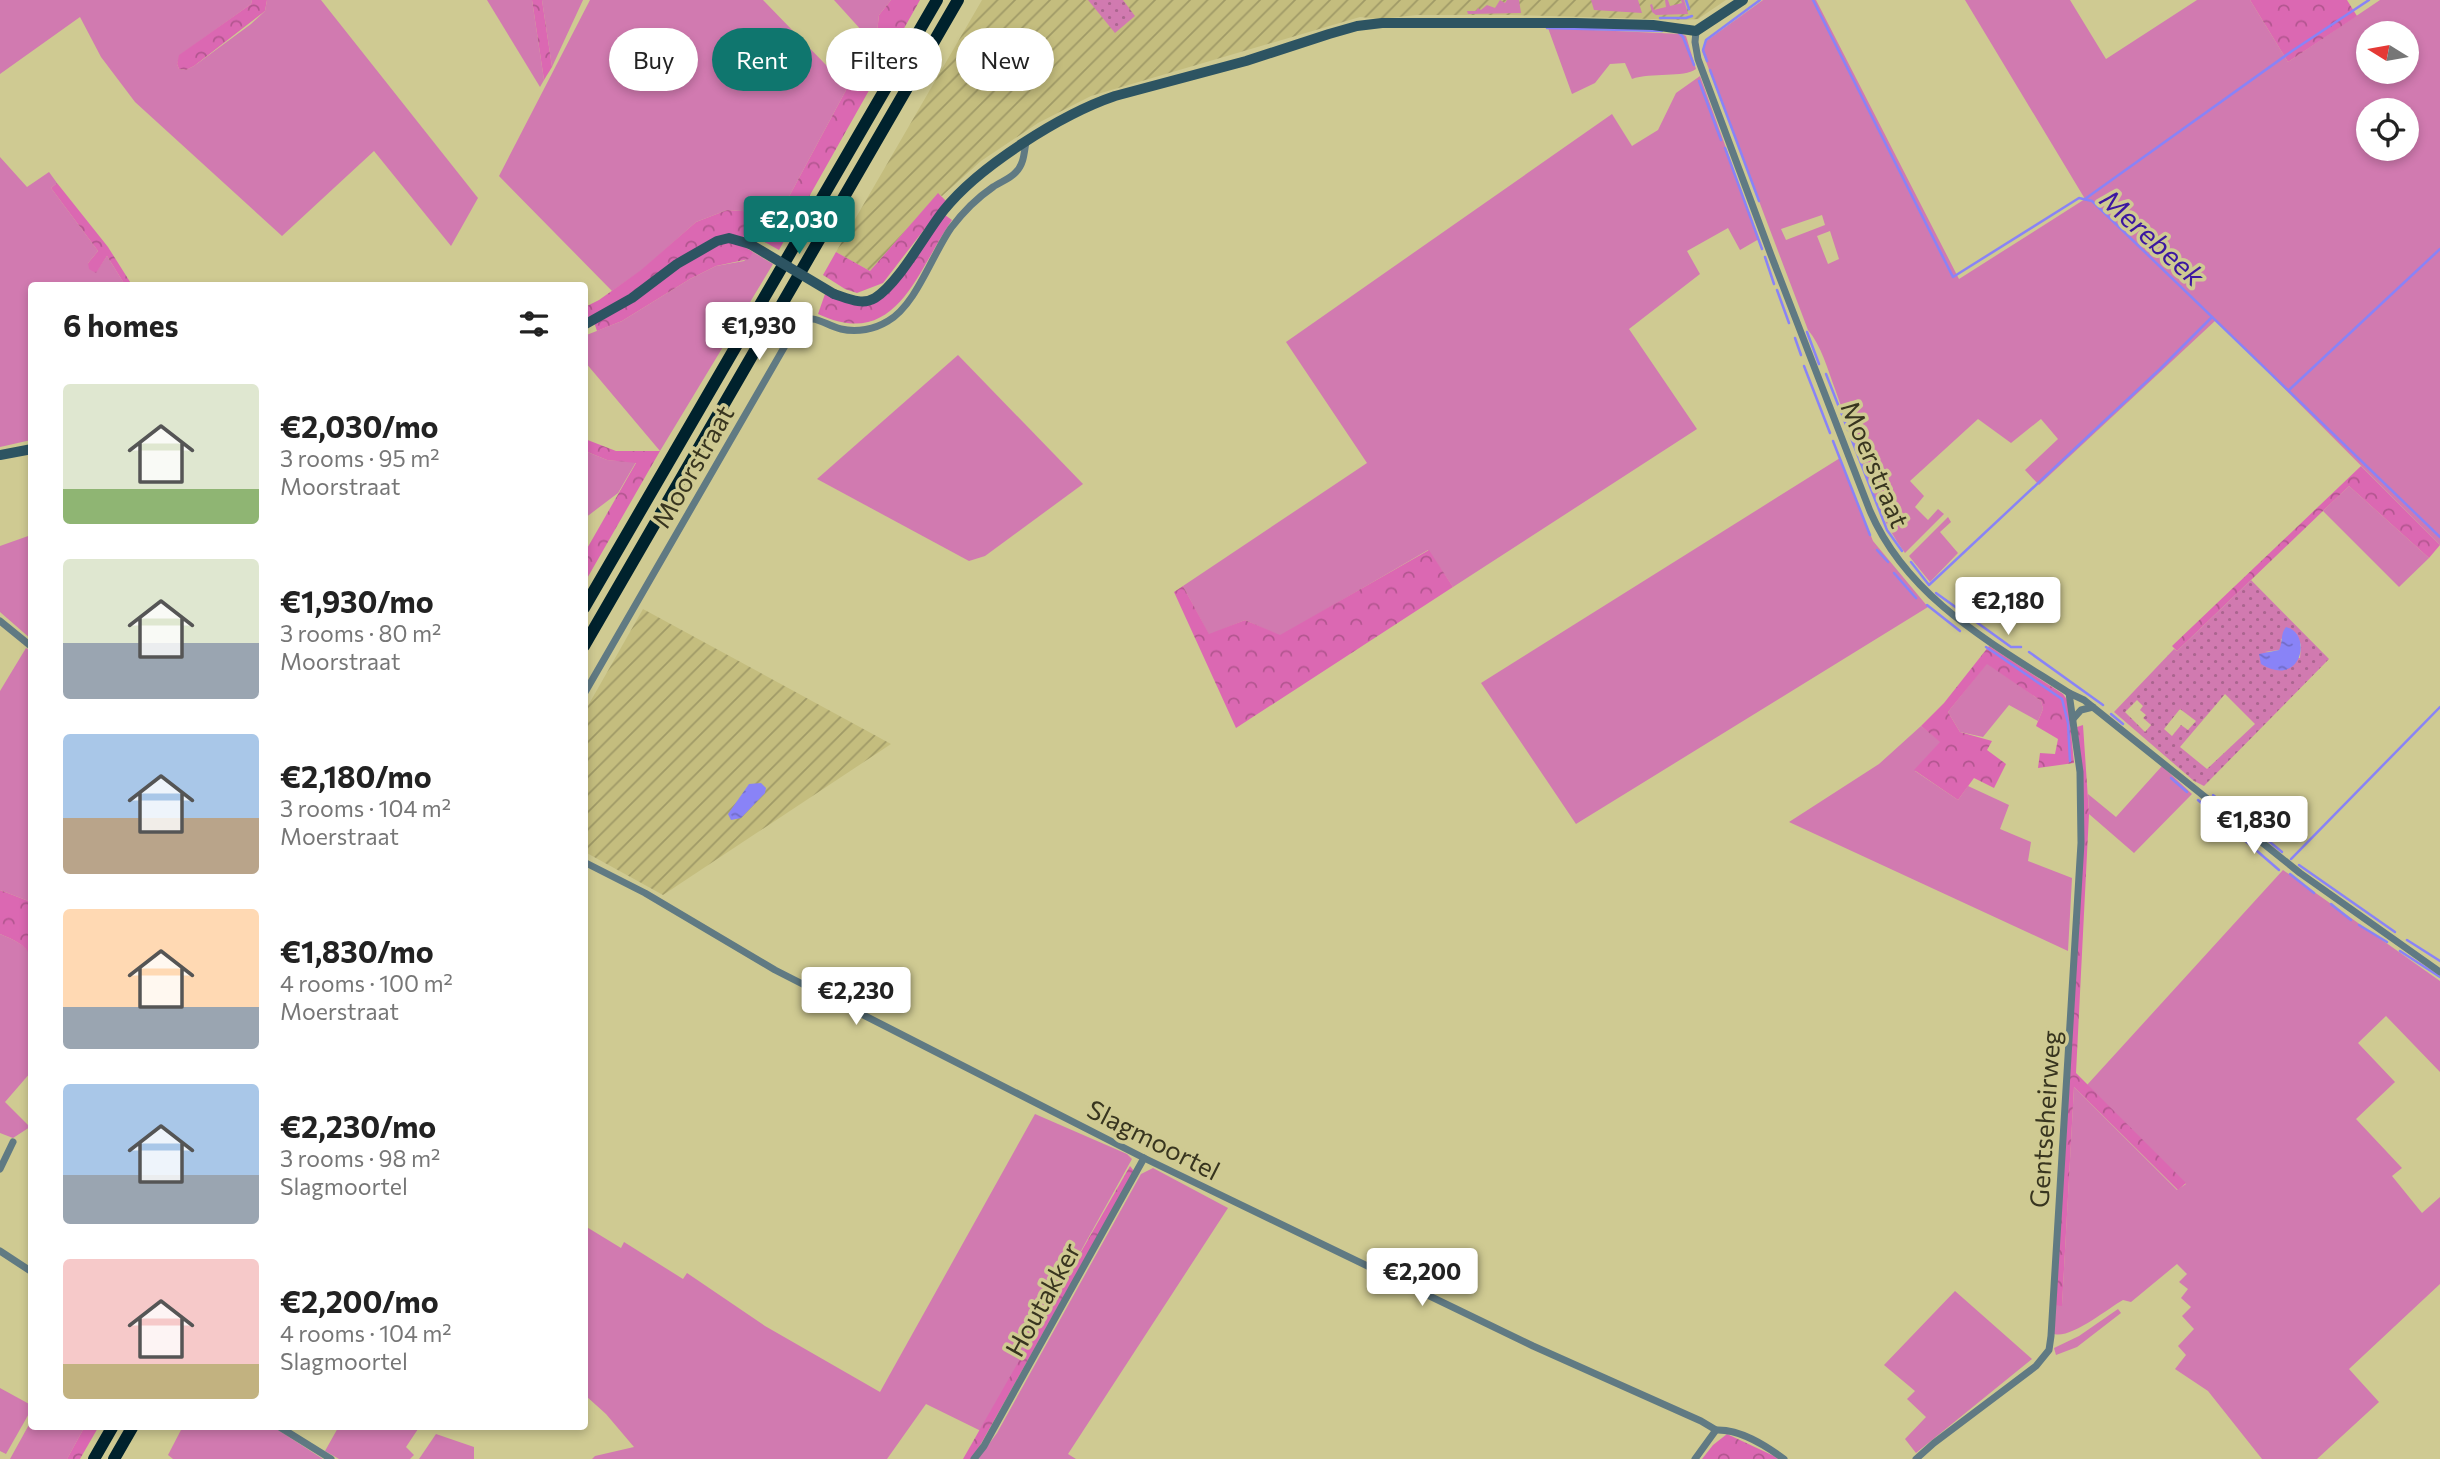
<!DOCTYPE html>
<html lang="en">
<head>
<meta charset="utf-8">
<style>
	body { margin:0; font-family:Commissioner,sans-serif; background:#f2f2f2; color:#222; height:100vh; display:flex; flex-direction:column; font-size:26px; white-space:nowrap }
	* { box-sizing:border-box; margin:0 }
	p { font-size:23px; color:#767676 }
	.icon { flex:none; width:38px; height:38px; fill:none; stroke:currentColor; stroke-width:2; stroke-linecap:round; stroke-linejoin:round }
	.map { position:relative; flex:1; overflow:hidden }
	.side { position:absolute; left:28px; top:282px; width:560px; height:1148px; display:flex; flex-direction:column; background:#fff; border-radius:7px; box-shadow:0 4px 10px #0003 }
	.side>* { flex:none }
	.guide { position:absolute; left:609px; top:28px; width:665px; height:63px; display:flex; gap:14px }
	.needle { width:46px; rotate:281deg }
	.buttons { position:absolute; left:2356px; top:21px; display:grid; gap:14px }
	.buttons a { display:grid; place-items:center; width:63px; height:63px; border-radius:50%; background:#fff; box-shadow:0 4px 10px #0003; font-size:35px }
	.price { position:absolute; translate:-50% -60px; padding:0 16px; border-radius:7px; background:#fff; color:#222; font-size:23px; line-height:46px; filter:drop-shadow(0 2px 4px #0008) }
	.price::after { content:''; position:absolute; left:50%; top:42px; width:21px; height:16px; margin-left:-10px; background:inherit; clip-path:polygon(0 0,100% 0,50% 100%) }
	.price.current { background:#0f766e; color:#fff }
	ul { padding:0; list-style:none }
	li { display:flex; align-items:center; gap:21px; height:175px; padding:0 35px }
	li span { display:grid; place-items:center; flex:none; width:196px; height:140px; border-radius:7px; color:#555 }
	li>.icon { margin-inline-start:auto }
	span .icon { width:84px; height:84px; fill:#fffc; stroke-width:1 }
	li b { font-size:30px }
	h2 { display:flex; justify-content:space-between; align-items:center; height:84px; padding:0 35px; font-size:30px }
	.pill { padding:0 24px; border-radius:32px; background:#fff; box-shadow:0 4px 10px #0003; font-size:24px; line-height:63px }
	.pill.current { background:#0f766e; color:#fff }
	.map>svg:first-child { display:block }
	.industrial { fill:url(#industrial-furrows) }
	.grass { fill:#d17ab0; fill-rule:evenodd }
	.forest { fill:url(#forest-crowns) }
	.garden { fill:url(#garden-dots); fill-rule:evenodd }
	.water { fill:url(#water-ripples) }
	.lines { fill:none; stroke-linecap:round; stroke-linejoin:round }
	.stream { stroke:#8983f7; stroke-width:2.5 }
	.street { stroke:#607a83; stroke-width:7 }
	.secondary { stroke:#2d5462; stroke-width:10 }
	.highway { stroke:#00222d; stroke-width:12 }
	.secondary-bridge { stroke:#2d5462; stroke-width:10 }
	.labels { text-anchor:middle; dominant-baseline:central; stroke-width:7; stroke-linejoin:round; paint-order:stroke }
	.street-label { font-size:26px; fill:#38351f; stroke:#cfca92 }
	.water-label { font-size:28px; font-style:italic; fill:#3c17a1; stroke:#cfca92 }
</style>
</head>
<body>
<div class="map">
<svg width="2440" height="1459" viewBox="0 0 2440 1459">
	<defs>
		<pattern id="industrial-furrows" width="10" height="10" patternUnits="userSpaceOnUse" patternTransform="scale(1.75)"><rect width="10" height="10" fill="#c4bd7e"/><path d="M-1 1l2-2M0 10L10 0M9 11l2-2" fill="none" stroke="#a09a67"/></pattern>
		<pattern id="forest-crowns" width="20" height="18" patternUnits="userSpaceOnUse" patternTransform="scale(1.75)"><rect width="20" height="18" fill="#db68b2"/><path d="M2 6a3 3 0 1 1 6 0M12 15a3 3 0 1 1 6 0" fill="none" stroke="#b35690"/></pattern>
		<pattern id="garden-dots" width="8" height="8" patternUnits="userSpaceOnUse" patternTransform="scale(1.75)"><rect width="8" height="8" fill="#d17ab0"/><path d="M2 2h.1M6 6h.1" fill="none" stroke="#ab658f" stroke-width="1.8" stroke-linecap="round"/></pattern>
		<pattern id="water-ripples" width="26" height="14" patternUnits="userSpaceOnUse" patternTransform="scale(1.75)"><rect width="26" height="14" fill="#8983f7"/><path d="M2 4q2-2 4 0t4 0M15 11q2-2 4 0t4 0" fill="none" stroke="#716cc7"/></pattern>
	</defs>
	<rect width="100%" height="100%" fill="#cfca92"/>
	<g class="industrial">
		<polygon points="982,0 1726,0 1698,19 1684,20 1512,15 1416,15 1380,19 1360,17 1091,96 1038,123 981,161 942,196 938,194 870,271 836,252"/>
		<polygon points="643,609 891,744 663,895 585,852 585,711"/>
	</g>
	<g class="grass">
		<polygon points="0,0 252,0 251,4 180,55 177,64 179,69 186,70 194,66 251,24 265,11 267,0 321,0 478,198 451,246 374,151 282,236 135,102 101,57 80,17 0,74"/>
		<polygon points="487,0 532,0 544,80 540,87"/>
		<polygon points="542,0 583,0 552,67"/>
		<polygon points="590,0 763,0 827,66 863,32 834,0 891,0 879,15 875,48 869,55 855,63 853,77 785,204 773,213 727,210 696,222 642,270 612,291 499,176"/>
		<polygon points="1500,0 1505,3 1507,0 1519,0 1521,13 1468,14 1467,11 1476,11 1478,8 1481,10 1487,5 1495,8"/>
		<polygon points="1591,0 1638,0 1642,13 1594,10"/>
		<polygon points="1665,0 1668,0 1670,6 1682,3 1681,0 1684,0 1688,14 1656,15 1652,12 1650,5 1652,4 1654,10 1666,7"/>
		<path d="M1763 0H1816L1959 279 2085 199 1965 0H2070L2106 59 2197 0H2250L2288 62 2380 0H2440V545L2216 320 2039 485 2025 470 2058 439 2041 419 2011 443 1978 419 1910 481 1924 496 1915 507 1928 520 1938 509 1944 514 1905 553C1871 508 1855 443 1835 389 1828 370 1821 345 1808 330L1702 51 1705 42ZM2368 33H2406V72H2368ZM2368 110H2406V149H2368ZM1822 215 1825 225 1786 240 1781 229ZM1830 231 1839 259 1828 264 1817 236Z"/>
		<path d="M1548 28 1682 34 1686 36 1696 69C1684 78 1651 72 1632 79L1625 63 1610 64 1595 83 1572 94Z"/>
		<polygon points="1700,76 1759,239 1740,250 1728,228 1687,251 1700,274 1629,329 1697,429 1453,587 1428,550 1280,636 1245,620 1209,635 1183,586 1367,463 1286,342 1612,114 1632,146 1658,130 1676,93"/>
		<polygon points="0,157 27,187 49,172 57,183 51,188 98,251 88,263 96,272 107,256 125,285 32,285 31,440 0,447"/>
		<polygon points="753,252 773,264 660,451 585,362 584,336 622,321 690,279 716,266 744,261"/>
		<polygon points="958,355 1083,484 985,556 969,561 817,479"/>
		<polygon points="585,451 607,460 636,462 618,493 585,518"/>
		<polygon points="1840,458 1873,541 1928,607 1576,824 1481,683"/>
		<polygon points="2349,486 2429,558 2399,587 2323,511"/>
		<polygon points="1948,517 1951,522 1940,532 1958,553 1930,582 1909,556"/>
		<polygon points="31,535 32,535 31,639 0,612 0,546"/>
		<polygon points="26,648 32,652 31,902 0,890 0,691"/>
		<polygon points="1987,663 2041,701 2043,709 2038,721 2009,705 1983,737 1960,732 1948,712"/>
		<polygon points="1921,726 1941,742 1915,771 1958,800 1968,786 2009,805 2000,829 2031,842 2028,861 2072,878 2068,951 1789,822 1879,764"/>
		<polygon points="2162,766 2192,794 2134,853 2089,814 2088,794 2116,817"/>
		<path d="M2283 870 2440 981V1072L2386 1016 2358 1043 2395 1082 2356 1119 2402 1168 2392 1176 2422 1213 2440 1197V1284L2349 1369 2379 1402 2317 1459H2262L2208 1391 2175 1369 2186 1355 2178 1346 2194 1329 2182 1316 2191 1307 2181 1298 2188 1289 2179 1282 2187 1274 2177 1264 2131 1302 2123 1300C2107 1309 2071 1339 2054 1334L2055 1305H2062L2074 1087 2177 1190 2186 1184 2087 1085Z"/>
		<path d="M0 934C14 940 25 944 32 957L31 1072 5 1102 30 1127 13 1138 0 1133Z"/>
		<polygon points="1035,1114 1127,1154 1132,1159 981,1431 926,1404 887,1459 592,1459 595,1456 634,1447 606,1414 586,1396 585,1398 585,1226 621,1248 624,1242 683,1279 687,1273 765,1326 880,1392"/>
		<polygon points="1153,1168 1228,1208 1068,1454 1076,1459 978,1459 997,1433 1141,1174"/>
		<polygon points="1955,1291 2032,1359 1916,1453 1905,1439 1926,1417 1907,1399 1915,1391 1884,1365"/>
		<polygon points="2118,1309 2121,1313 2077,1347 2056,1355 2054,1348 2079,1336"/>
		<polygon points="0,1388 31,1405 31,1410 6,1454 0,1451"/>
		<polygon points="31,1421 32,1426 85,1426 67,1459 10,1459"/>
		<polygon points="183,1426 272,1426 323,1459 173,1459 168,1455"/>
		<polygon points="339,1426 420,1426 406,1447 414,1455 410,1459 339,1459 325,1451"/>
		<polygon points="436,1434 474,1447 474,1459 419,1459"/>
	</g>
	<g class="forest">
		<polygon points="252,0 267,0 265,11 194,66 186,70 179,69 177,64 179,55 251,4"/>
		<polygon points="532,0 542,0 552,67 544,80"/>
		<polygon points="891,0 920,0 779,250 750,234 743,246 753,252 749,259 716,266 690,279 622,321 597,331 592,316 585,318 585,307 599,300 641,270 696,222 727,210 773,213 785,204 853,77 855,63 869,55 875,48 879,15"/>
		<polygon points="2250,0 2347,0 2357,16 2288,62"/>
		<polygon points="57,183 108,247 132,285 125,285 107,256 96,273 89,269 88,263 98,251 51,188"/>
		<polygon points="938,193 946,201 883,283 857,293 845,289 823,275 836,252 870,271"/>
		<path d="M945 215 952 220C916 272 897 351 818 314L825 294C841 300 855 309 873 304Z"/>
		<polygon points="585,439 616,451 660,451 585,582 585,552 636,463 607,460 585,451"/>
		<polygon points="2361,466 2440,545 2429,558 2349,486 2177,651 2172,646"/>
		<polygon points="1429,550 1453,587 1236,728 1174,592 1183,586 1209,634 1245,620 1280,635"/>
		<polygon points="1989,646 2063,694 2068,701 2074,763 2038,768 2040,753 2055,754 2058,739 2036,726 2043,709 2041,701 1987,664 1948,712 1960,732 1992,741 1987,750 2006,764 1994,788 1974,778 1958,800 1914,770 1940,742 1921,726 1944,703"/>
		<polygon points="2083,725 2089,814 2076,1073 2186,1183 2178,1190 2074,1087 2062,1306 2055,1305 2083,844 2083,789 2077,727"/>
		<path d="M0 890 31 902V957C25 944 14 940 0 934Z"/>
		<polygon points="1130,1166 1134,1171 978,1449 971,1459 963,1459"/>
		<polygon points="85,1426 99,1426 80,1459 67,1459"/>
		<polygon points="1727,1434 1774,1456 1778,1459 1702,1459 1713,1445"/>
	</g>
	<g class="garden">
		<polygon points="1088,0 1123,0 1135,16 1115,33"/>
		<path d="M2251 580 2329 659 2204 786 2194 781 2114 712 2174 649 2177 651ZM2296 633 2301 645 2300 658 2265 652 2279 650 2282 646 2281 639ZM2225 694 2255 724 2207 769 2180 747ZM2137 700 2143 706 2140 710 2146 715 2143 718 2151 725 2145 732 2125 712ZM2180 709 2196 721 2188 730 2181 725 2172 736 2164 729Z"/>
	</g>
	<g class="water">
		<path d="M2286 627C2313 633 2302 689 2261 664L2259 654 2279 650C2283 643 2280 634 2286 627Z"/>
		<polygon points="761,783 766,788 765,793 741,818 731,820 728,814 749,784"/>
	</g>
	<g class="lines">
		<g class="stream">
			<polyline points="1686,0 1689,9"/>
			<polyline points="1813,0 1953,277 2079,198 2092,201 2440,537"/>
			<polyline points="1660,18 1686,18 1692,16"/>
			<polyline points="1547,28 1662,31"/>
			<polyline points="1679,33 1683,37 1694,65"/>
			<polyline points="1707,61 1703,50 1706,40 1760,0"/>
			<polyline points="1710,70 1759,201"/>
			<polyline points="1699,81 1721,140"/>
			<polyline points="1725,148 1762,249"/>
			<polyline points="2085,199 2292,51 2369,0"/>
			<polyline points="1765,257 1774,284"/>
			<polyline points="1777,290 1789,323"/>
			<polyline points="1807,332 1819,364"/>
			<polyline points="1795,338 1801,355"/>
			<polyline points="1804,366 1830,433"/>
			<polyline points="1826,374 1848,430"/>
			<polyline points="2289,390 2440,249"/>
			<polyline points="1851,438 1887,530 1902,551"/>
			<polyline points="1833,441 1870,535"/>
			<polyline points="1877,550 1888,562"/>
			<polyline points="1911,562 1929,585 2160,369 2212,317"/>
			<polyline points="1894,573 1916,598"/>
			<polyline points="1936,593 2011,647 2021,647"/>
			<polyline points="1927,605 1960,631"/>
			<polyline points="1986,647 2062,699 2068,723 2070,761"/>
			<polyline points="2029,652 2103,705"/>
			<polyline points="2111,714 2123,724"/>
			<polyline points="2171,778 2187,792"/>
			<polyline points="2213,795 2282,852"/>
			<polyline points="2198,800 2279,870"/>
			<polyline points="2291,859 2440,707"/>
			<polyline points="2299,865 2395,932"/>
			<polyline points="2290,874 2314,893"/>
			<polyline points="2331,904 2351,920"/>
			<polyline points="2359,925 2387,942"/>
			<polyline points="2407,940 2440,961"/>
			<polyline points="2400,951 2440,977"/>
		</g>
		<g class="street">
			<path d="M1696 31 1695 42 1698 59 1771 255 1870 511C1908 599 1993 644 2069 693L2084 700 2300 873 2440 972"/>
			<polyline points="0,621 32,647"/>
			<path d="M584 694 797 325C814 311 823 325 841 329 857 333 875 329 888 321 916 305 932 255 951 228 963 212 977 198 993 187 1000 182 1010 179 1016 172 1024 164 1024 153 1026 142"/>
			<polyline points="2073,719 2081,710 2093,707"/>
			<polyline points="584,862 645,893 775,970 1144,1158 1533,1346 1701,1421 1716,1430"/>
			<polyline points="0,1169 13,1142"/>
			<polyline points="0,1251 32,1272"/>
			<polyline points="278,1426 331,1459"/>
			<polyline points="974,1459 984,1446 1144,1158"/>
			<path d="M1695 1459 1716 1430C1740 1429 1765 1445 1784 1459"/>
			<polyline points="1916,1459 1934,1443 2036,1366 2049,1350 2051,1336 2081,843 2080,772 2069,693"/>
		</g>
		<g class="secondary">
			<path d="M834 294C847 298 862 306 875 298 899 283 925 234 944 210 979 166 1062 114 1115 96L1246 61 1329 34 1357 26 1382 23H1575L1653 25 1696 31 1743 0"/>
			<polyline points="584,325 632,298 677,264 717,241 729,238 750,244"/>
			<polyline points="0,455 32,449"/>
		</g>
		<g class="highway">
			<polyline points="584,608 937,0"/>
			<polyline points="584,646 958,0"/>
			<polyline points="94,1459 113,1426"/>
			<polyline points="114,1459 133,1426"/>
		</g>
		<polyline class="secondary-bridge" points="750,244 834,294"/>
	</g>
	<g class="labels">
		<g class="street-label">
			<text transform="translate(1876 464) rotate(67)">Moerstraat</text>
			<text transform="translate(692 466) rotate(-60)">Moorstraat</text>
			<text transform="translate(2044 1119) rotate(-86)">Gentseheirweg</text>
			<text transform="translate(1154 1139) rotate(27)">Slagmoortel</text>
			<text transform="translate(1042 1299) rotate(-61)">Houtakker</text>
		</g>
		<g class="water-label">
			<text transform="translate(2153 237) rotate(42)">Merebeek</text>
		</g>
	</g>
</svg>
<div class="buttons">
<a><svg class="needle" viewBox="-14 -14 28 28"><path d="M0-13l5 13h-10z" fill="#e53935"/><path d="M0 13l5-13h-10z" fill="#767676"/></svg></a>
<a><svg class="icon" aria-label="locate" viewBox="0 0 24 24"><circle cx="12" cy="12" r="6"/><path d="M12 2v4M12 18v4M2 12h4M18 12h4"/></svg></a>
</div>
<b class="price current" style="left:799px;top:256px">€2,030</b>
<b class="price" style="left:759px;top:362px">€1,930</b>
<b class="price" style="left:2008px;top:637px">€2,180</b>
<b class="price" style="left:2254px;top:856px">€1,830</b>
<b class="price" style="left:856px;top:1027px">€2,230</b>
<b class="price" style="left:1422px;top:1308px">€2,200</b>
<div class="guide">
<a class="pill">Buy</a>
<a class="pill current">Rent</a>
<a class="pill">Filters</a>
<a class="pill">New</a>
</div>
<section class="side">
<h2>6 homes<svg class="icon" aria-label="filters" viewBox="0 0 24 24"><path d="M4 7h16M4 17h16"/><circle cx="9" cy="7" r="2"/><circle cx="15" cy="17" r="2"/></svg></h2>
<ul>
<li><span style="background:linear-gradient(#dfe7d0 75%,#8fb573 0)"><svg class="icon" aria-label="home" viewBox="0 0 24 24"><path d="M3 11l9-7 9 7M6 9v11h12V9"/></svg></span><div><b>€2,030/mo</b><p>3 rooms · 95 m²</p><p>Moorstraat</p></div></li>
<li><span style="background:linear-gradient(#dfe7d0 60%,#9aa5b1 0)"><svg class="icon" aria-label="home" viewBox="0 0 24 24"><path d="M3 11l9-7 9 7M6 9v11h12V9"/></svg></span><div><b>€1,930/mo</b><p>3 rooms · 80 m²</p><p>Moorstraat</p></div></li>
<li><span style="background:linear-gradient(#a9c7e8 60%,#b9a48a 0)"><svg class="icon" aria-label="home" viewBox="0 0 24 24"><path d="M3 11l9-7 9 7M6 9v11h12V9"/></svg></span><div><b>€2,180/mo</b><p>3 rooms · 104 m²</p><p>Moerstraat</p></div></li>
<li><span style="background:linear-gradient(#ffd9b3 70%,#9aa5b1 0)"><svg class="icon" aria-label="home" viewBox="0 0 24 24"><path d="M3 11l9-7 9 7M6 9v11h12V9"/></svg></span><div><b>€1,830/mo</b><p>4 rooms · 100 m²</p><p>Moerstraat</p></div></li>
<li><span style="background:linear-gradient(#a9c7e8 65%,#9aa5b1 0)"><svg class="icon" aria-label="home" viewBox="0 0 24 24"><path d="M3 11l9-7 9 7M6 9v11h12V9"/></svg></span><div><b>€2,230/mo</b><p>3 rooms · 98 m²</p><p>Slagmoortel</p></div></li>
<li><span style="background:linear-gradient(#f6c9c9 75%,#c2b280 0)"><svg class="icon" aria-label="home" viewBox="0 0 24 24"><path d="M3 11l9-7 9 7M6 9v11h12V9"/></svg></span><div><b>€2,200/mo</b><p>4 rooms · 104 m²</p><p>Slagmoortel</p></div></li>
</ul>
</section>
</div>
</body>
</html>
